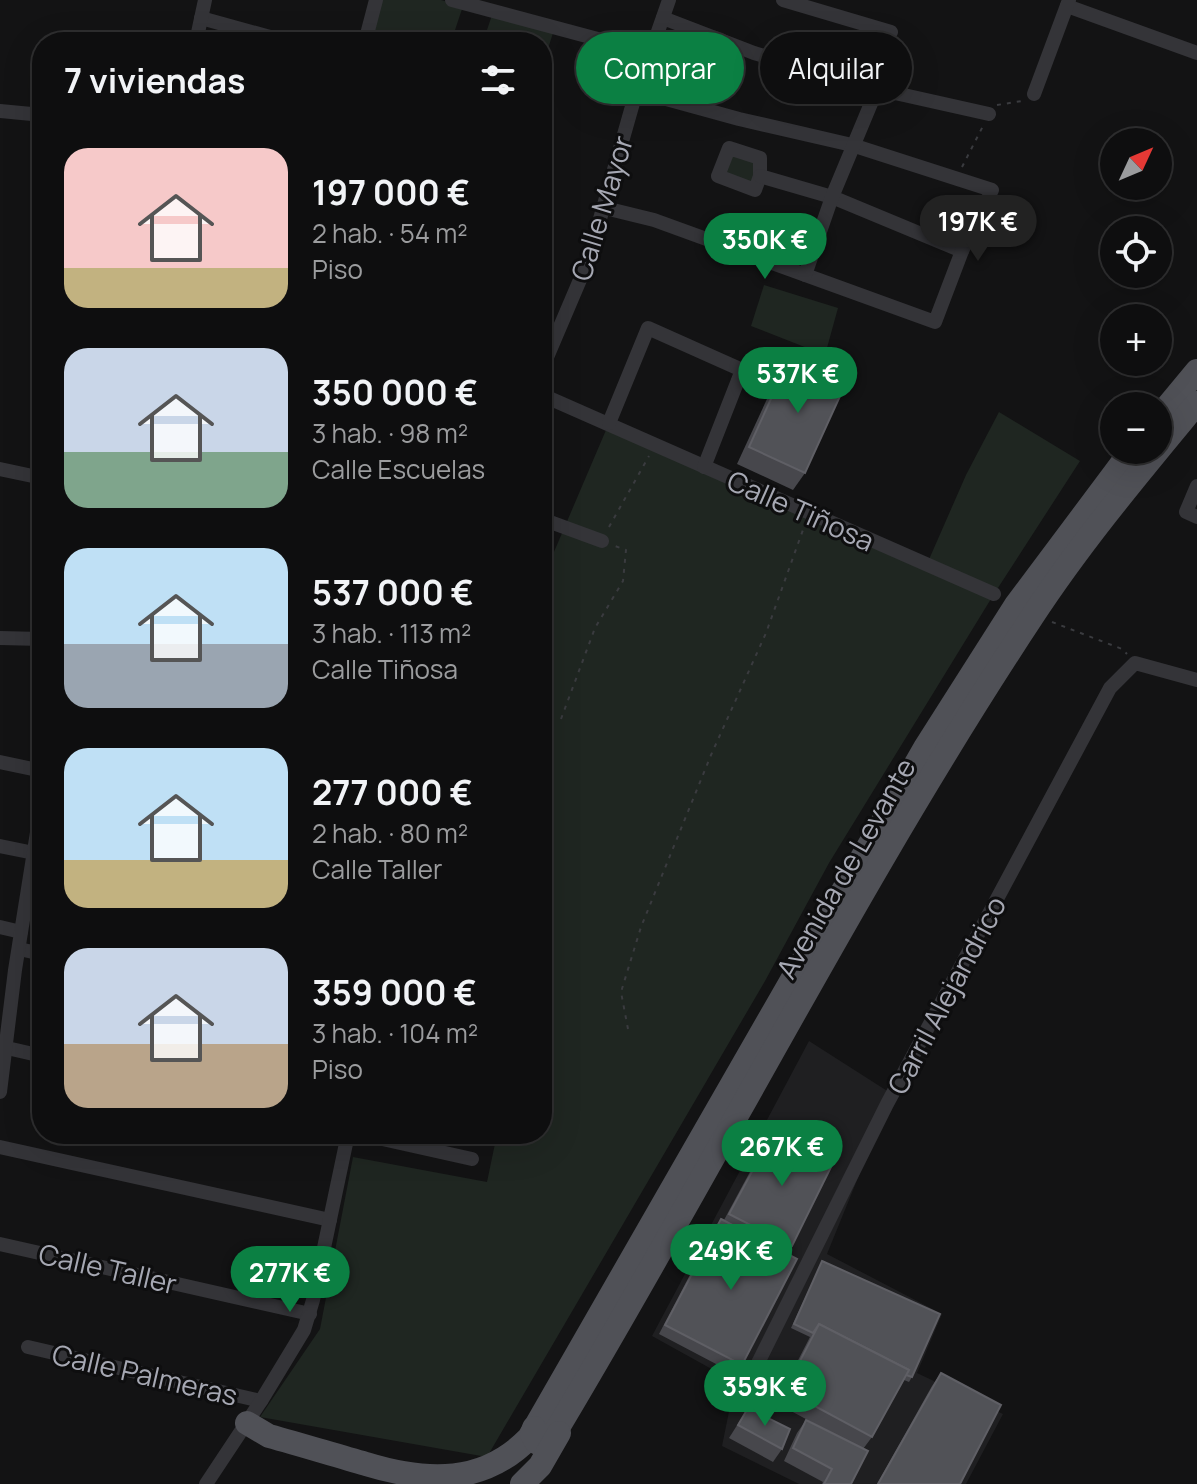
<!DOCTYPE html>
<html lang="es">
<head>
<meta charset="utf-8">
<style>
	body { margin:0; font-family:Manrope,sans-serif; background:#1c1c1d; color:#f1f3f6; height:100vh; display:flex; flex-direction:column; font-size:30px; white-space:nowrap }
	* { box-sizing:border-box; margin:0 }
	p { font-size:26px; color:#9b9c9e }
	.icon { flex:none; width:44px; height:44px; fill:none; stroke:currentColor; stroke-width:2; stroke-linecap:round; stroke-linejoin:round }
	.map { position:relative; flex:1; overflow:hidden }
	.side { position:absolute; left:32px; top:32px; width:520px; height:1112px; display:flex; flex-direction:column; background:#0e0e0f; border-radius:32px; box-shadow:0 8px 32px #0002,0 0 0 2px #2e2e2f }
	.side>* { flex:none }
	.guide { position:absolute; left:576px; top:32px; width:500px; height:72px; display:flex; gap:16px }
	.needle { width:52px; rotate:46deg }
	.controls { position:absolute; left:1100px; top:128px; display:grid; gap:16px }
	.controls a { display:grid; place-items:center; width:72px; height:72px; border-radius:50%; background:#0e0e0f; box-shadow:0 8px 32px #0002,0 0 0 2px #2e2e2f; font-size:40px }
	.price { position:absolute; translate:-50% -68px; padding:0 18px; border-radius:28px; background:#0b8043; color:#fff; font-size:26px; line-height:52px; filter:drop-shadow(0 2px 4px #0008) }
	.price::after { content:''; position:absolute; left:50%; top:48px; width:24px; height:18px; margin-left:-12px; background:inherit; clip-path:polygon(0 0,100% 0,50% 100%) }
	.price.on { background:#222; color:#fff }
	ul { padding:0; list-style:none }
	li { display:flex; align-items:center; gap:24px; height:200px; padding:0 32px }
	li span { display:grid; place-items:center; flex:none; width:224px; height:160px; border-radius:24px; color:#555 }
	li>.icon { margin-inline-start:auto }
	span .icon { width:96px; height:96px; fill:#fffc; stroke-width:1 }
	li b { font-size:34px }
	h2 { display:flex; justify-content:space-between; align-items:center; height:96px; padding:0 32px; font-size:34px }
	.chip { padding:0 28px; border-radius:36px; background:#0e0e0f; box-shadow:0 8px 32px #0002,0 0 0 2px #2e2e2f; font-size:28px; line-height:72px }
	.chip.on { background:#0b8043; color:#fff }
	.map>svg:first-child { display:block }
	.built { fill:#1f1f21 }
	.green { fill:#1f2621 }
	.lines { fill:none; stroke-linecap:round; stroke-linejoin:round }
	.path { stroke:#3a3b3f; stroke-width:2; stroke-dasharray:4 6; stroke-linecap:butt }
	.street { stroke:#343438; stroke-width:14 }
	.primary { stroke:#505157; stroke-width:24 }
	.wall { fill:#47474c }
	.shaded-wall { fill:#2e2e31 }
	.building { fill:#515257; stroke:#5f5f65; stroke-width:2 }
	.labels { text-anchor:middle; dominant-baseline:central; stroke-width:6; stroke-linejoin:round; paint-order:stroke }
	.street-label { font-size:28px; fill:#a6a8b3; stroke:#0e0e0f }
</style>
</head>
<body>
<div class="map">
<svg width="1197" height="1484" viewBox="0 0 1197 1484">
	<rect width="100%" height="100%" fill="#131314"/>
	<polygon class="built" points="809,1041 892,1094 827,1254 942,1314 917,1373 1003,1414 966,1484 799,1484 722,1446 735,1382 652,1336"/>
	<g class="green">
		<polygon points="378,0 441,0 463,6 451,42 367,42"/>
		<polygon points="492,15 554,30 542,67 542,42 483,42"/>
		<polygon points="734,154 760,165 753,186 722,174"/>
		<polygon points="764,285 838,308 825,355 751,326"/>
		<polygon points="999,412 1080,461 994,594 829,863 765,981 487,1457 260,1417 320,1329 353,1157 487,1182 497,1134 542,1134 542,921 546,901 542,899 542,580 609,423 927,564 966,475"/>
	</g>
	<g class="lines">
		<g class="path">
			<polyline points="997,105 1022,101"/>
			<polyline points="962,167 983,126"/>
			<polyline points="609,527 649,456"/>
			<polyline points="1052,622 1122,649 1127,654"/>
			<polyline points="561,719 595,628 623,581 626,550 615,546"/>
			<polyline points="628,1029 621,992 641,927 711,755 766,633 804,527"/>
		</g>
		<g class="street">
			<polyline points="452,0 650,53"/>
			<polyline points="783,0 891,32"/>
			<polyline points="1067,6 1197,53"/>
			<polyline points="201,18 288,42"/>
			<polyline points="663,18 754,53 877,89 989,114"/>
			<polyline points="196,42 205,0"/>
			<polyline points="365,42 376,0"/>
			<polyline points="1034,94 1069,0"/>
			<polyline points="0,111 42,115"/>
			<polygon points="729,148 760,158 760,176 755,190 718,176"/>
			<polyline points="760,176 832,197 962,251"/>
			<polyline points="605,208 654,220 935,322 962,251 992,190 852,145 739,119 637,91"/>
			<polyline points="805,275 832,197 877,89"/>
			<polyline points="542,369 588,261 633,103 669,0"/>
			<polyline points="542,395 994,594"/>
			<polyline points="609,423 648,328 742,370 704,467"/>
			<polyline points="0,469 42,478"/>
			<polyline points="1197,486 1186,512 1197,517"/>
			<polyline points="542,519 602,541"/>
			<polyline points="0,638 42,639"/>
			<polyline points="0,762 42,771"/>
			<polyline points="0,846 34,853"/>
			<polyline points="0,927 21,932"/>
			<polyline points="19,949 42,954"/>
			<polyline points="7,1048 42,1056"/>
			<polyline points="0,1092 15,970 42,801"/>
			<polyline points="360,1134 472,1159"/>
			<polyline points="0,1147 330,1220"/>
			<polyline points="0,1244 310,1314"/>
			<polyline points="28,1347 261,1401"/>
			<polyline points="743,1393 887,1104 1110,688 1135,663 1197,680"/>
			<polyline points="206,1484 261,1401 304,1330 313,1300 348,1134"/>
		</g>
		<g class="primary">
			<polyline points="1158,418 1197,371"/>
			<path d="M247 1423 269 1436C302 1445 334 1455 366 1464 428 1483 484 1484 529 1438L925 748 1016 605 1132 450"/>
			<path d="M534 1428 532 1434 536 1442 542 1445 550 1441C714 1169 856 883 1032 617 1081 542 1140 472 1197 403"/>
			<polyline points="522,1484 540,1466 559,1433"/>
		</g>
	</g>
	<g class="wall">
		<polygon points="790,357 805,473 793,490 737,464 778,375"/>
		<polygon points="774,1131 792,1246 787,1253 742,1365 735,1374 659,1334 715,1227 721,1219 724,1220 765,1144"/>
		<polygon points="822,1261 912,1377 909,1382 904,1380 872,1437 863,1449 851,1484 822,1484 823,1482 784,1461 797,1433 806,1420 832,1433 776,1403 810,1337 791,1328"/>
		<polygon points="941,1373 960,1484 877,1484 932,1386"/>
		<polygon points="748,1408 782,1449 773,1462 729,1438"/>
	</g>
	<polygon class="shaded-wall" points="443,1134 449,1134 473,1138 470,1143 441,1138"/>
	<g class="building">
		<polygon points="790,357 846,383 805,473 749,447"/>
		<polygon points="774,1131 834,1161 792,1246 729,1214"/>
		<polygon points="449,1134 474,1134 473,1138"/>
		<polygon points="721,1219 797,1259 742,1365 665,1325"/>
		<polygon points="822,1261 940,1314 912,1377 906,1375 909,1370 819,1324 813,1333 794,1324"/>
		<polygon points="819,1324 909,1370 872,1437 785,1390"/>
		<polygon points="941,1373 1001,1405 960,1484 878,1484"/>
		<polygon points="748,1408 790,1429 782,1449 738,1425"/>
		<polygon points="806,1420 868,1451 851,1484 824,1484 832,1469 793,1448"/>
	</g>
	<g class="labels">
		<g class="street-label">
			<text transform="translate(601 208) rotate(-73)">Calle Mayor</text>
			<text transform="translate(801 510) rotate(24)">Calle Tiñosa</text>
			<text transform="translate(845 868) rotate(-60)">Avenida de Levante</text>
			<text transform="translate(946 995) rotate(-62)">Carril Alejandrico</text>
			<text transform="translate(108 1268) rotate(13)">Calle Taller</text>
			<text transform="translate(145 1374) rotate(13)">Calle Palmeras</text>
		</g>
	</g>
</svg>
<div class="controls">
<a><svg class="needle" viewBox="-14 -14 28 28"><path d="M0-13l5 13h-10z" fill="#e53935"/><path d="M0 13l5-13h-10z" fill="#9b9c9e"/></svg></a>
<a><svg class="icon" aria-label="locate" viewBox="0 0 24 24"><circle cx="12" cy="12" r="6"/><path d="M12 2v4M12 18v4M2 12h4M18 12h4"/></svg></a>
<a>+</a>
<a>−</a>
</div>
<b class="price on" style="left:978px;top:263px">197K €</b>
<b class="price" style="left:765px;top:281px">350K €</b>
<b class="price" style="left:798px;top:415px">537K €</b>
<b class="price" style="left:782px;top:1188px">267K €</b>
<b class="price" style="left:731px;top:1292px">249K €</b>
<b class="price" style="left:290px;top:1314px">277K €</b>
<b class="price" style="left:765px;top:1428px">359K €</b>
<div class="guide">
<a class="chip on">Comprar</a>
<a class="chip">Alquilar</a>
</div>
<section class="side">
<h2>7 viviendas<svg class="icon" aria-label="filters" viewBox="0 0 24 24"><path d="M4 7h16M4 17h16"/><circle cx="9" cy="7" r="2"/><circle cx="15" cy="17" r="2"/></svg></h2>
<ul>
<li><span style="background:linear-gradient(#f6c9c9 75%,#c2b280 0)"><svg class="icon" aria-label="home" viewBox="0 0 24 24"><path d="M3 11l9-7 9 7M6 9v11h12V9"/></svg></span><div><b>197 000 €</b><p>2 hab. · 54 m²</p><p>Piso</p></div></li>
<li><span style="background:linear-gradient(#c9d6e8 65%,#7fa58c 0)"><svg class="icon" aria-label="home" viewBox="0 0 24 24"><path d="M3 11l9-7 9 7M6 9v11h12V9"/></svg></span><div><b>350 000 €</b><p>3 hab. · 98 m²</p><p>Calle Escuelas</p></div></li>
<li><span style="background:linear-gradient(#bfe0f5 60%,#9aa5b1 0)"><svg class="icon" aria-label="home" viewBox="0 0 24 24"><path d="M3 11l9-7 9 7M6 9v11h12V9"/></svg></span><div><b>537 000 €</b><p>3 hab. · 113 m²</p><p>Calle Tiñosa</p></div></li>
<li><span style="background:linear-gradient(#bfe0f5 70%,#c2b280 0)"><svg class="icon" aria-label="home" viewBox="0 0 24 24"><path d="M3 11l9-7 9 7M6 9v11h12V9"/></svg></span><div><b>277 000 €</b><p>2 hab. · 80 m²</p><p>Calle Taller</p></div></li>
<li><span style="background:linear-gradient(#c9d6e8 60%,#b9a48a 0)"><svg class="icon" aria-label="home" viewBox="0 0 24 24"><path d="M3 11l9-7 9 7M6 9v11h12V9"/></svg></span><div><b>359 000 €</b><p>3 hab. · 104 m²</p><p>Piso</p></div></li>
</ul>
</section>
</div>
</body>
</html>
